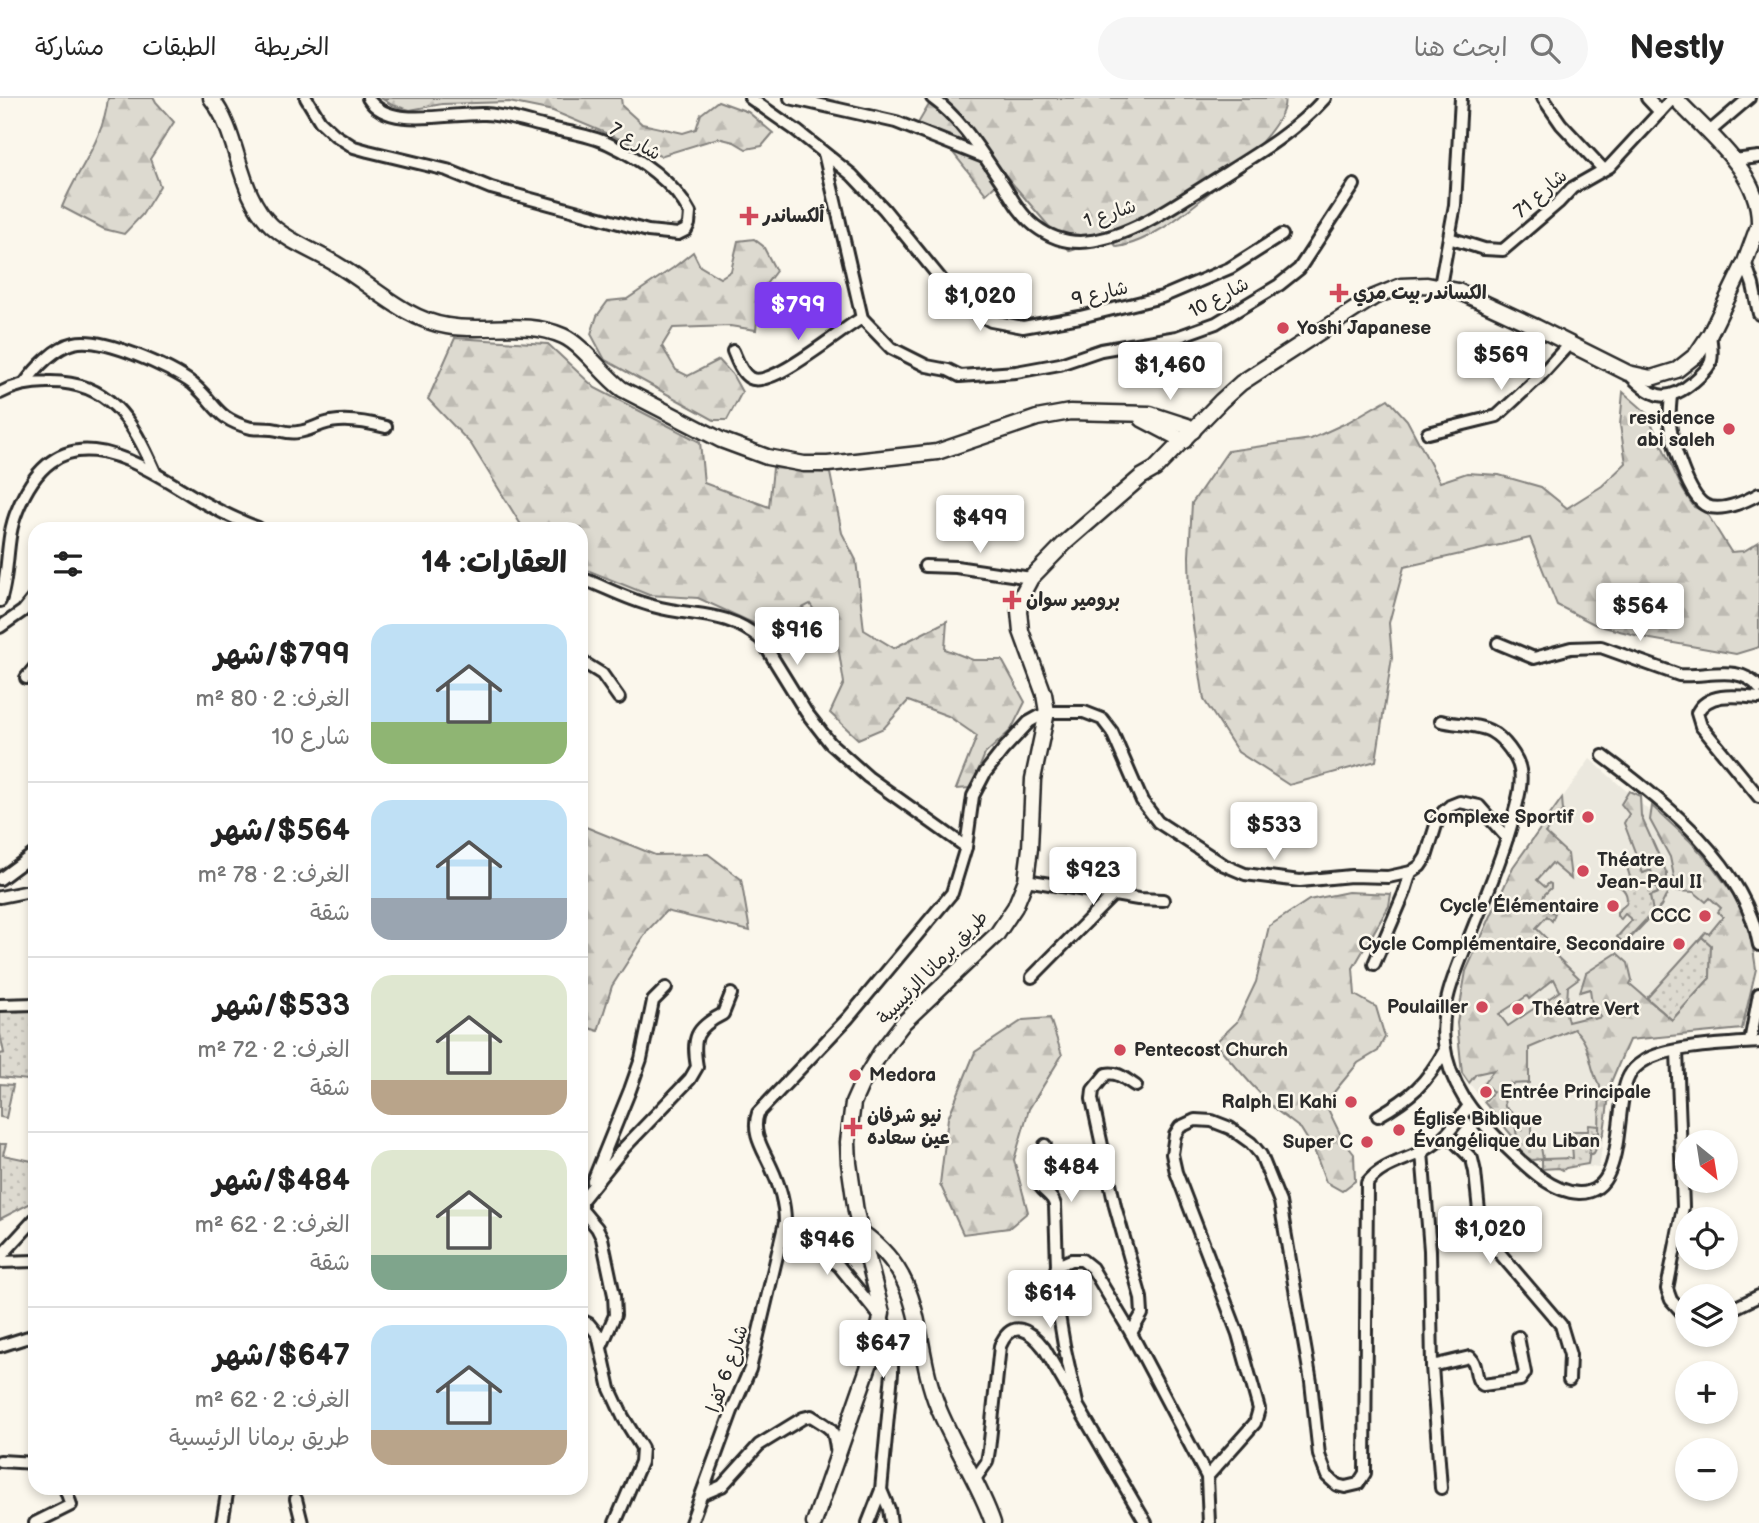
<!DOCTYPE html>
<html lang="ar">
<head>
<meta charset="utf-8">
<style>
	body { margin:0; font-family:"Balsamiq Sans","Playpen Sans Arabic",sans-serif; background:#f6f6f6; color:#222; direction:rtl; height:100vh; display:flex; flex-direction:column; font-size:26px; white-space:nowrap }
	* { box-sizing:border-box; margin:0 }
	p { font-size:23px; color:#767676 }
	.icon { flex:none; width:38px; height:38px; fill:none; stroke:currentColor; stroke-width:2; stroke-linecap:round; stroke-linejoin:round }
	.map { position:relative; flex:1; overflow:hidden; direction:ltr }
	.side { position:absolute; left:28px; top:424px; width:560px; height:973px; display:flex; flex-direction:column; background:#fff; border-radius:21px; box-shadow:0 4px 10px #0003; direction:rtl }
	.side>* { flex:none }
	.needle { width:46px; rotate:150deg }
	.buttons { position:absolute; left:1675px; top:1032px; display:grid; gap:14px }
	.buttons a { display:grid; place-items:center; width:63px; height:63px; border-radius:50%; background:#fff; box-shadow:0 4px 10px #0003; font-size:35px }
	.price { position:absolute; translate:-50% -60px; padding:0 16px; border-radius:7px; background:#fff; color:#222; font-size:23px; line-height:46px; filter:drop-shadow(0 2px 4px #0008) }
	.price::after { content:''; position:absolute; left:50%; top:42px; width:21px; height:16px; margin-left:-10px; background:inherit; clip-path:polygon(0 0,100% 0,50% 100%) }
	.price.on { background:#7c3aed; color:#fff }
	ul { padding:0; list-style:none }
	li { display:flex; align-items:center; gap:21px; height:175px; padding:0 21px }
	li+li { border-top:2px solid #e0e0e0 }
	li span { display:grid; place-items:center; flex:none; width:196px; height:140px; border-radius:21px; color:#555 }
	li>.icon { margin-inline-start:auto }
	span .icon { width:84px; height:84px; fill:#fffc; stroke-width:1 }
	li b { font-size:30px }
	h2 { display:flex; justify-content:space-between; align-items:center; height:84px; padding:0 21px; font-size:30px }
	header { display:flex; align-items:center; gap:42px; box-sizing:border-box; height:98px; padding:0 35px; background:#fff; border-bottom:2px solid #e0e0e0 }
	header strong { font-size:33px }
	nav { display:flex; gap:38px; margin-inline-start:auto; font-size:24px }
	.search { width:490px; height:63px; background:#f6f6f6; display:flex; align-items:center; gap:18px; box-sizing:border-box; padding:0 24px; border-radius:38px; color:#767676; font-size:26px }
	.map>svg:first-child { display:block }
	.built { fill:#ebe8de }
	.grass { fill:url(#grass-dots); stroke:#84827e; stroke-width:2 }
	.forest { fill:url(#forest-firs); stroke:#84827e; stroke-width:2; fill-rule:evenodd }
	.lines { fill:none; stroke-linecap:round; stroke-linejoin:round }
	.street-casing { stroke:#2b2b2b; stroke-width:16 }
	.secondary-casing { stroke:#2b2b2b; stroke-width:19 }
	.street { stroke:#fbf7ec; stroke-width:10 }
	.secondary { stroke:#fbf7ec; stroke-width:14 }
	.poi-dot { fill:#d1495b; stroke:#fbf7ec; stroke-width:2.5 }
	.labels { text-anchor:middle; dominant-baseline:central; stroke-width:5; stroke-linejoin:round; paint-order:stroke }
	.street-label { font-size:19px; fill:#2b2b2b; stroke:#fbf7ec }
	.poi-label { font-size:19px; font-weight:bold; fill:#2b2b2b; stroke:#fbf7ec; text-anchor:start }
</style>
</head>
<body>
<header>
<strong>Nestly</strong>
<div class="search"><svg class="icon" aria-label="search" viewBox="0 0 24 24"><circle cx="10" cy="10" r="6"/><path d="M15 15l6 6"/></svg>ابحث هنا</div>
<nav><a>الخريطة</a><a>الطبقات</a><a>مشاركة</a></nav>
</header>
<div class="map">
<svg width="1759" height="1425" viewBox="0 0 1759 1425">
	<defs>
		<pattern id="grass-dots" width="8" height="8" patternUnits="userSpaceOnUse" patternTransform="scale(1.75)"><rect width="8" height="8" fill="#dddad0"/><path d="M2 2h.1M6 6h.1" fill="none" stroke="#bebbb3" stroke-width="1.8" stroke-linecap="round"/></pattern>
		<pattern id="forest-firs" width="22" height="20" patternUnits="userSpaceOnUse" patternTransform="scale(1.75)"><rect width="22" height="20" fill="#dddad0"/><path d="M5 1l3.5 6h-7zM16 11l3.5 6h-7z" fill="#bebbb3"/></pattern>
	</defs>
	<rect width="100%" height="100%" fill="#fbf7ec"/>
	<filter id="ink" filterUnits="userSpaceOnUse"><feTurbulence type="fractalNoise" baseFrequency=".0143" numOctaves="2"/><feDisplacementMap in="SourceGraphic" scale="14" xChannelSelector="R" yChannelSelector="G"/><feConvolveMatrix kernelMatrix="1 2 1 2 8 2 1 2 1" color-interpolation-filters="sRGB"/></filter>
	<g filter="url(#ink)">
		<polygon class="built" points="1590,661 1687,746 1742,817 1742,931 1629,942 1611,984 1599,1070 1532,1062 1490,1013 1462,975 1457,925 1466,873 1513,769"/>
		<g class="grass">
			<path d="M1638 760 1643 775 1651 772 1659 795 1653 814 1624 845 1617 839 1632 822 1625 816 1621 821 1617 818V814L1626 806C1629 797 1624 789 1615 787L1614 784 1617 781 1623 786 1630 779 1627 769Z"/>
			<polygon points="1702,839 1711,847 1710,880 1672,922 1647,900"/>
			<polygon points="35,909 35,978 28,982 0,979 0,956 4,955 0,936 0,911"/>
			<polygon points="0,986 13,987 6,1020 0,1019"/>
			<polygon points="1513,1023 1532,1023 1532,1039 1536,1039 1536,1048 1541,1049 1543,1061 1573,1060 1571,1033 1588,1033 1589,1027 1599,1028 1599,1036 1593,1036 1588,1066 1566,1070 1563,1072 1559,1070 1542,1071 1542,1061 1532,1062 1520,1055"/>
			<polygon points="35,1044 35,1103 0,1121 0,1046 6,1046 3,1057 32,1063"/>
		</g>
		<g class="forest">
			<path d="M108 0H154L156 4 174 24 150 61 160 88 142 117 124 136 104 131 62 109C77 72 104 42 108 0Z"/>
			<polygon points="381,0 621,0 622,8 642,26 683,35 696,31 701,16 718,3 748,14 773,35 762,48 746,51 734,44 718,40 660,58 553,13 509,4 442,6 410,12 392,7"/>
			<path d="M933 0H1284C1292 28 1202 102 1179 119 1162 132 1138 146 1117 149L1109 140 1070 153 1006 78 986 96 934 31 917 27Z"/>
			<polygon points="754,141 763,148 776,173 760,194 756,232 730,228 673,230 662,248 676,272 688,278 719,262 732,276 742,294 727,322 714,322 605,262 591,236 597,218 608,203 627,201 673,170 693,154 700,168 720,180 731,173 738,143"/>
			<polygon points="455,240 548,246 595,290 700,344 704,385 769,409 773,370 830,375 842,435 856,462 864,532 894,550 947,523 945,551 973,562 1002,562 1025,604 1011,632 985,656 971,690 956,691 977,638 948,618 908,603 884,630 858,641 830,615 844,585 838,548 810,506 764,530 698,500 649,497 582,470 581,430 523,430 471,346 428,301"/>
			<polygon points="1623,294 1646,314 1683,392 1694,409 1706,414 1731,454 1744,453 1759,444 1759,549 1736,556 1651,541 1596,527 1557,507 1530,440 1404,469 1389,525 1392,559 1376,663 1289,687 1238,654 1204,602 1190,508 1189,458 1192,405 1228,353 1311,341 1348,324 1388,301 1407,322 1440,384 1467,375 1499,377 1541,389 1567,410 1602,388 1626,365 1620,327"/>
			<polygon points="1629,693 1640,698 1641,718 1667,776 1667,796 1661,808 1625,846 1653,814 1650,798 1658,795 1651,772 1643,775 1624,725 1629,716 1621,706"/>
			<path d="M1562 700 1563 713 1545 735 1568 756 1571 781 1552 765 1537 782 1545 789 1549 785 1551 786V790L1544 797C1541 806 1546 813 1555 815L1552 823 1547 818 1536 830 1550 844 1547 849 1579 880 1568 888 1567 905 1564 907 1568 924 1592 918 1594 921 1601 919 1592 906 1590 891 1580 894 1586 875 1617 855 1628 865 1632 882 1630 886 1672 922 1710 880 1711 847 1702 839 1706 834 1709 836 1723 819 1718 814 1721 810 1710 800 1706 804 1694 794 1677 793 1670 759 1650 722 1652 708 1690 743 1710 765 1743 810 1750 831 1756 871 1742 931 1629 942 1611 984 1604 1034 1594 1055 1589 1057 1593 1035H1599L1600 988C1587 968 1593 947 1574 931L1529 950V985L1511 986V994L1504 1000 1505 1009 1513 1014 1518 1045 1484 1004 1493 994 1484 985 1494 972 1476 976 1469 985 1462 975 1457 925 1466 873 1513 769ZM1554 881 1560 893 1508 928 1499 916 1527 898 1529 901Z"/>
			<polygon points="581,727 655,757 708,756 741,781 750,833 666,813 648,832 612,888 598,933 581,927"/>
			<polygon points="1348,794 1391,796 1389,808 1353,870 1355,897 1376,909 1385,939 1378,953 1358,965 1325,1005 1343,1042 1354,1056 1355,1083 1342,1093 1326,1084 1314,1052 1301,1031 1276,1012 1252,987 1215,945 1237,924 1256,884 1269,828 1309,802"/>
			<polygon points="1050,920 1062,957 1029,1011 1014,1062 1028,1114 1009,1130 963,1136 940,1086 948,1020 975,954 1023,922"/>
		</g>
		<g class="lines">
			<defs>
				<g id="street">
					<path d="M306 0 320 23 335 37 354 49 368 53 447 72 491 90 648 133 678 136 686 132 689 126 690 115C675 85 639 60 609 46 588 36 564 34 542 28 523 23 505 17 485 16 452 14 388 33 368 0"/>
					<polyline points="750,0 797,33 852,77 884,111 962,207 991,223 1023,229 1080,219 1162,199 1230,170 1282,137"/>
					<polyline points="790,0 896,24 984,59"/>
					<path d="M932 0C962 21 983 57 1003 86 1012 101 1021 117 1035 128 1048 138 1064 144 1080 144 1127 142 1171 109 1210 85 1250 60 1293 36 1325 0"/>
					<polyline points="1543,0 1561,26 1603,71"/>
					<polyline points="1647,0 1660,14"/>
					<polyline points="1708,35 1749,0"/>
					<polyline points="824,55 862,220 891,250 927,268 948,272 960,278 1016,274 1060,266 1101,252 1177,239 1216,225 1279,187 1299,171 1354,87"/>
					<polyline points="1734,62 1759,59"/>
					<polyline points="1449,140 1484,151 1503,152 1558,105 1572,90 1609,69 1673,0"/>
					<polyline points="1745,164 1753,187 1759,216"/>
					<polyline points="1440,188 1455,107 1461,0"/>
					<path d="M733 253C737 262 741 275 750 280 771 292 841 231 862 220"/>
					<path d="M1628 275C1651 299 1666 307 1693 284 1699 279 1709 271 1711 263 1713 255 1711 244 1710 236"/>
					<path d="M25 285C36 270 55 249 74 245 101 238 171 269 193 286 217 306 215 321 251 330 258 331 264 330 272 331 281 332 288 336 298 334 307 333 314 329 323 326 342 319 367 324 386 329"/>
					<path d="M0 295C15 287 30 284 47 284 109 282 132 322 155 374"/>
					<path d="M1671 298C1670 307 1669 317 1670 326 1672 344 1689 401 1707 408 1722 414 1746 403 1759 396"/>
					<polyline points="1428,335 1497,318 1539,279 1569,246"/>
					<polyline points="925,468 956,469 1031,480"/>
					<path d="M581 480C605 489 628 502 653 508 695 520 724 511 761 541L806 614 830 645 868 679 966 749"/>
					<path d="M0 503C10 474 5 441 17 413 56 315 125 356 191 397 212 410 235 421 258 430"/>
					<polyline points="0,529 23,513 35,498"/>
					<path d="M1498 545 1534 560 1571 550 1601 549 1679 577C1705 580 1741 565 1759 590"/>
					<polyline points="581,563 602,576 619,600"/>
					<polyline points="26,580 35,569"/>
					<path d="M1759 600C1738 598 1708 593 1697 615L1701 628 1759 699"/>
					<path d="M1441 623C1456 627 1479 626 1492 634 1503 640 1518 659 1520 672 1523 688 1516 708 1512 724 1502 761 1486 797 1472 833 1458 868 1439 907 1444 945 1449 987 1473 1016 1501 1044 1522 1064 1549 1094 1579 1095 1628 1096 1613 1007 1629 978 1632 972 1639 966 1644 963 1667 948 1731 946 1759 944"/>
					<path d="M1603 658C1665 704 1745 767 1759 847"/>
					<polyline points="0,781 35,755"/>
					<polyline points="1026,782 1138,801 1163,802"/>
					<polyline points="0,799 35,792"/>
					<polyline points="1374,866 1404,796 1411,774"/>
					<polyline points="1032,879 1113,797"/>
					<polyline points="0,907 35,906"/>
					<polyline points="1750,944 1759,896"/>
					<polyline points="1677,953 1683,1109 1667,1191 1671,1202 1687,1220"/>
					<path d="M1378 1018C1411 999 1426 986 1445 952"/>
					<polyline points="1448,1037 1472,1061 1475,1074 1480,1123 1491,1145 1561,1227 1570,1257 1569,1282"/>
					<path d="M1045 1047C1043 1058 1034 1078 1041 1089 1046 1096 1053 1098 1055 1107L1057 1168"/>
					<polyline points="1422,1054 1430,1152 1432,1268 1441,1390"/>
					<polyline points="593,1083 630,992 641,961 653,903 666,890"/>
					<polyline points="785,1124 839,1168 882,1221 892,1241 892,1275 881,1392 868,1425"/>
					<polyline points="0,1159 35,1121"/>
					<polyline points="0,1164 35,1163"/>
					<polyline points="1726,1218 1730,1212 1759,1198"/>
					<polyline points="581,1222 589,1226 598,1237 610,1291 623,1319 642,1350 641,1364 615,1425"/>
					<path d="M1131 1235 1142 1216 1141 1200 1115 1108 1092 1001 1093 992 1106 976C1118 973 1126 982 1136 988"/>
					<path d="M602 1247 615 1217 614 1197 602 1140 597 1130 582 1112V1102L623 1051 690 981 697 969C692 940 695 930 723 916L731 896"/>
					<polyline points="0,1248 35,1237"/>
					<path d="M1432 1268 1470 1259C1479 1267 1473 1281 1483 1287L1520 1282 1525 1275 1518 1239"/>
					<polyline points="1077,1305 1064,1247 1053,1181 1057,1168 1071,1162 1082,1162 1092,1170 1131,1235 1207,1379"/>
					<polyline points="0,1363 35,1365"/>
					<path d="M975 1381 987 1364 989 1352 1000 1248C1012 1220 1030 1232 1044 1250L1146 1425"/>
					<polyline points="881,1392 889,1411 891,1425"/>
					<path d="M703 1396 722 1388 759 1347 803 1320 811 1318C835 1333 833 1329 837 1357"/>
					<polyline points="296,1401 302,1425"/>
					<polyline points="35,1425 71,1407 65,1390"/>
					<polyline points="222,1425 228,1390"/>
					<path d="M691 1425 732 1313 750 1271 785 1124C785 1106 779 1086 771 1069 763 1051 751 1035 758 1015L848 920 952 795 966 749 973 698 985 675 1003 652 1029 624 1047 614H1084L1102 621 1112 634 1142 703 1158 724 1224 767 1245 776 1300 783 1351 778 1388 779 1411 774 1420 768 1426 759 1437 724 1443 714 1450 708 1460 704 1479 708 1507 740"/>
					<path d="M1209 1425 1207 1379 1255 1325 1259 1311 1238 1236 1176 1074 1172 1056 1175 1037 1180 1029 1195 1022 1212 1023 1230 1030 1251 1045 1261 1057 1280 1104 1311 1284 1319 1357 1327 1378 1337 1387 1345 1389 1358 1386 1365 1375 1367 1085C1382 1066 1405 1063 1425 1052 1446 1040 1454 1028 1468 1009"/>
				</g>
				<g id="secondary">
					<path d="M211 0C241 38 236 95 272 128 291 145 315 153 336 166 372 187 404 221 447 228 485 235 526 221 563 238 583 247 602 276 622 291L721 342 767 359 804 366H828L937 354 1037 320 1070 314 1150 316 1187 328 1193 333"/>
					<path d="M1675 0C1707 35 1759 73 1759 123"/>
					<polyline points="1142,321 1184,343"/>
					<path d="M861 1134C929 1181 911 1242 938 1309 954 1349 979 1384 993 1425"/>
					<polyline points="814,1425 873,1256 882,1215 856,1114 849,1065 848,1044 853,1005 861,987 881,954 904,924 997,836 1015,809 1026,782 1030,750 1033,681 1047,614 1044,596 1021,533 1019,513 1023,495 1031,480 1065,445 1141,379 1155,371 1221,303 1241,285 1374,199 1401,188 1427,187 1458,193 1536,229 1628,275 1651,280 1677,272 1696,257 1710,236 1745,164 1759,126"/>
				</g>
			</defs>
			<use href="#street" class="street-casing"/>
			<use href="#secondary" class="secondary-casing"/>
			<use href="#street" class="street"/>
			<use href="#secondary" class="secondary"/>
		</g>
	</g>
	<g class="poi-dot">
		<path d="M745.5 107.5h7v7h7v7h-7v7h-7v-7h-7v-7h7z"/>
		<path d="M1335.5 184.5h7v7h7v7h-7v7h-7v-7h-7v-7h7z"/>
		<circle cx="1283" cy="230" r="7"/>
		<circle cx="1729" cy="331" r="7"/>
		<path d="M1008.5 491.5h7v7h7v7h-7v7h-7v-7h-7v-7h7z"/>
		<circle cx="1588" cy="719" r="7"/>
		<circle cx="1583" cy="773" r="7"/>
		<circle cx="1613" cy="808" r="7"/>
		<circle cx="1705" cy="818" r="7"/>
		<circle cx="1679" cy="846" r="7"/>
		<circle cx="1482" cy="909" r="7"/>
		<circle cx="1518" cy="911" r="7"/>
		<circle cx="1120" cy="952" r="7"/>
		<circle cx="855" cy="977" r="7"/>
		<circle cx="1486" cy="994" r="7"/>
		<circle cx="1351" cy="1004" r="7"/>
		<path d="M849.5 1018.5h7v7h7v7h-7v7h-7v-7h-7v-7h7z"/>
		<circle cx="1399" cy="1032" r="7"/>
		<circle cx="1367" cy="1044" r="7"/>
	</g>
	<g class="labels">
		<g class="street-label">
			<text transform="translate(635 44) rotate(30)">شارع 7</text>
			<text transform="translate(1541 96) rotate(-41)">شارع 71</text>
			<text transform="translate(1110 116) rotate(-18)">شارع 1</text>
			<text transform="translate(1100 196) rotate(-13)">شارع 9</text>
			<text transform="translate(1219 200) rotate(-28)">شارع 10</text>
			<text transform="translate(933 870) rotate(-46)">طريق برمانا الرئيسية</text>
			<text transform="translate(728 1271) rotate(-71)">شارع 6 كفرا</text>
		</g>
		<g class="poi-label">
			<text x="763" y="118">ألكساندر</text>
			<text x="1353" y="195">الكساندر بيت مري</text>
			<text x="1297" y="230">Yoshi Japanese</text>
			<text x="1715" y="320" text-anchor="end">residence<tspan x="1715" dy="22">abi saleh</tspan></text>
			<text x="1026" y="502">برومير سوان</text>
			<text x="1574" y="719" text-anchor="end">Complexe Sportif</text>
			<text x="1597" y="762">Théatre<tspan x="1597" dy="22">Jean-Paul II</tspan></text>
			<text x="1599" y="808" text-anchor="end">Cycle Élémentaire</text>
			<text x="1691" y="818" text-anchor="end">CCC</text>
			<text x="1665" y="846" text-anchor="end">Cycle Complémentaire, Secondaire</text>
			<text x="1468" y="909" text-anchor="end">Poulailler</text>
			<text x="1532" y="911">Théatre Vert</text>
			<text x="1134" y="952">Pentecost Church</text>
			<text x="869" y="977">Medora</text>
			<text x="1500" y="994">Entrée Principale</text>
			<text x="1337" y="1004" text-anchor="end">Ralph El Kahi</text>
			<text x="867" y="1018">نيو شرفان<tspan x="867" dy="22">عين سعاده</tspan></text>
			<text x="1413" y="1021">Église Biblique<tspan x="1413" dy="22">Évangélique du Liban</tspan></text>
			<text x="1353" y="1044" text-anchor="end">Super C</text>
		</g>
	</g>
</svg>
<div class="buttons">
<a><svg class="needle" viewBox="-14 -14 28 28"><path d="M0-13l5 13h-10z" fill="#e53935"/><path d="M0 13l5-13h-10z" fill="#767676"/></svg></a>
<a><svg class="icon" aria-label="locate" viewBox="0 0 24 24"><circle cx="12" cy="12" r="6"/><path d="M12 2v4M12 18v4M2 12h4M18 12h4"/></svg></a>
<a><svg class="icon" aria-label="layers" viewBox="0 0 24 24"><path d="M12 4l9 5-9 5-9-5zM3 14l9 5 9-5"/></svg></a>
<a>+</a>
<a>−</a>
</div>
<b class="price" style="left:980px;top:235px">$1,020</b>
<b class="price on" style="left:798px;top:244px">$799</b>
<b class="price" style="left:1501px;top:294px">$569</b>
<b class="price" style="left:1170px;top:304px">$1,460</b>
<b class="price" style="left:980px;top:457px">$499</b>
<b class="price" style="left:1640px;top:545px">$564</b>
<b class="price" style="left:797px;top:569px">$916</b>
<b class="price" style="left:1274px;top:764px">$533</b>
<b class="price" style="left:1093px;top:809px">$923</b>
<b class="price" style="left:1071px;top:1106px">$484</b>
<b class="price" style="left:1490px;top:1168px">$1,020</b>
<b class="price" style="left:827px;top:1179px">$946</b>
<b class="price" style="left:1050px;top:1232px">$614</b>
<b class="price" style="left:883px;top:1282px">$647</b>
<section class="side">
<h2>العقارات: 14<svg class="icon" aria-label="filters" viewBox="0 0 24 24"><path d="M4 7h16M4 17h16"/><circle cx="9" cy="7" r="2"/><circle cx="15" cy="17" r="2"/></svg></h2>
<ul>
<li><span style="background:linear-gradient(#bfe0f5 70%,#8fb573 0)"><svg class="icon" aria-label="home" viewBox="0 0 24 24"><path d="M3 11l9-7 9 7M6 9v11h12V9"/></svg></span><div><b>$799/شهر</b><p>الغرف: 2 · 80 m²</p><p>شارع 10</p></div></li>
<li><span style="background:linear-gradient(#bfe0f5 70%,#9aa5b1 0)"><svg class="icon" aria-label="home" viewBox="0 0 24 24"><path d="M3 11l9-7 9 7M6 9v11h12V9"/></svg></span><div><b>$564/شهر</b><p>الغرف: 2 · 78 m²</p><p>شقة</p></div></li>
<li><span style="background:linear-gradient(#dfe7d0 75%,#b9a48a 0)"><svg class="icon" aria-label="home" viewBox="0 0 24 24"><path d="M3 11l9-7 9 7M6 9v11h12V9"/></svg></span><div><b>$533/شهر</b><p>الغرف: 2 · 72 m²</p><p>شقة</p></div></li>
<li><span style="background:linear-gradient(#dfe7d0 75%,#7fa58c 0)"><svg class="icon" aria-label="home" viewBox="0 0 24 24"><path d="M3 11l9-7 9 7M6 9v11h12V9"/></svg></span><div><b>$484/شهر</b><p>الغرف: 2 · 62 m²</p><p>شقة</p></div></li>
<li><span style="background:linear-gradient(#bfe0f5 75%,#b9a48a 0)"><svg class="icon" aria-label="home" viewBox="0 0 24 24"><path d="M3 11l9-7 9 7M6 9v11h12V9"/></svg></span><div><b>$647/شهر</b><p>الغرف: 2 · 62 m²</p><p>طريق برمانا الرئيسية</p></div></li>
</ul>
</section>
</div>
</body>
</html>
